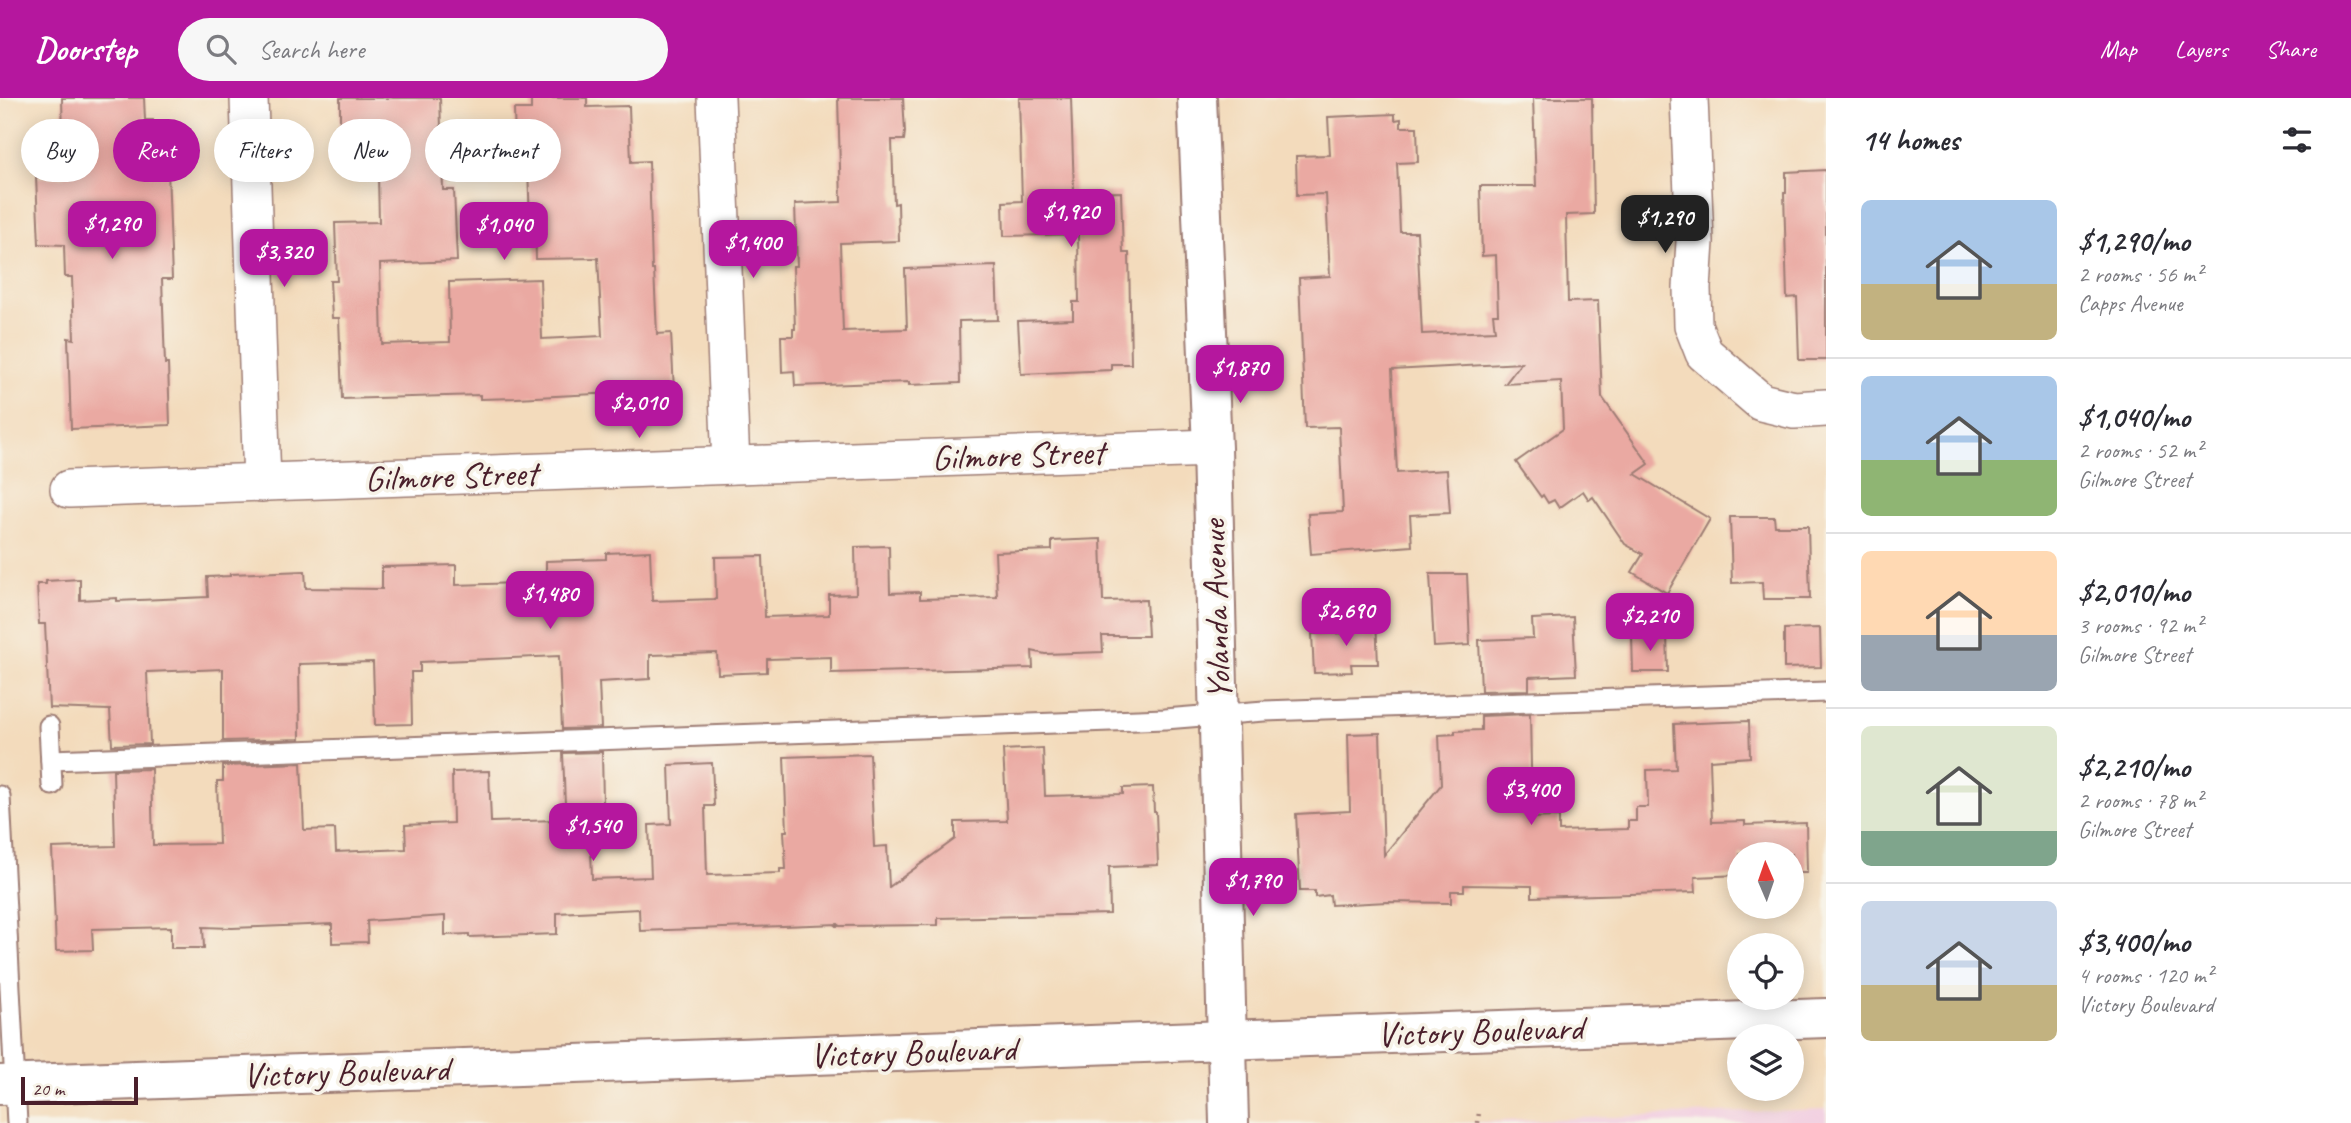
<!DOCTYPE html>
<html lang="en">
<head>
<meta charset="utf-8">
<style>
	body { margin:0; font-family:Caveat,sans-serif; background:#f7f7f7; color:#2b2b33; height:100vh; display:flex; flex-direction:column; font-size:26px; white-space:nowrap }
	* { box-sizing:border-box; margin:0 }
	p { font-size:23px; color:#7c7c81 }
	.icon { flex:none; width:38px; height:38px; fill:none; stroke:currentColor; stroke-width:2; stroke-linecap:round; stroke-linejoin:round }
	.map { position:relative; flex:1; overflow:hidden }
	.sheet { display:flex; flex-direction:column; background:#fff; width:525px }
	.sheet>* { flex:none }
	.top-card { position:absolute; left:21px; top:21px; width:665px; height:63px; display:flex; gap:14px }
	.needle { width:46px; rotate:358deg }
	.controls { position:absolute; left:1727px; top:744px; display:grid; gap:14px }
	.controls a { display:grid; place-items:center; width:77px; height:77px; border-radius:50%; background:#fff; box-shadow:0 4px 18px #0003; font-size:35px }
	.scale { position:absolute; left:21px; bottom:18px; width:117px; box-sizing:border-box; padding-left:7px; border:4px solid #4a1f2b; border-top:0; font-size:19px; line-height:24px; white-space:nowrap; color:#4a1f2b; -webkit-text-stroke:5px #f7f3e8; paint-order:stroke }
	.price { position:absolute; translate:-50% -60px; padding:0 16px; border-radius:14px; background:#b5179e; color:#fff; font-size:23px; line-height:46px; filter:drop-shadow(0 2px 4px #0008) }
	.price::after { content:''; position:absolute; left:50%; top:42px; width:21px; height:16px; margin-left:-10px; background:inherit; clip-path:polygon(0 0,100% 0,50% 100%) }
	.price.on { background:#222; color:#fff }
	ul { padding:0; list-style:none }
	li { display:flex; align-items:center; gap:21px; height:175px; padding:0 35px }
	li+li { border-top:2px solid #e1e1e2 }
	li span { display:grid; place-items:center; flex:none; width:196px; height:140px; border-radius:10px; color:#555 }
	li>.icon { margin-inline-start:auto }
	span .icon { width:84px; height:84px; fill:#fffc; stroke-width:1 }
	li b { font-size:30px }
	h2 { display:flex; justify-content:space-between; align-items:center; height:84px; padding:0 35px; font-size:30px }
	.chip { padding:0 24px; border-radius:32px; background:#fff; box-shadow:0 4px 18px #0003; font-size:24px; line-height:63px }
	.chip.on { background:#b5179e; color:#fff }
	header { display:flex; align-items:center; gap:42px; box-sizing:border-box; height:98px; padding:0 35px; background:#b5179e; color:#fff }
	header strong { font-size:33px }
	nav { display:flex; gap:38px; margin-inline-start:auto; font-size:24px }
	.search { width:490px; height:63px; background:#f7f7f7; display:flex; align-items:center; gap:18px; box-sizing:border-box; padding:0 24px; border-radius:38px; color:#7c7c81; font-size:26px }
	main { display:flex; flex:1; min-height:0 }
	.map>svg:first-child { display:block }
	.built { fill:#f2cfe1 }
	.building { fill:#eaa9a2 }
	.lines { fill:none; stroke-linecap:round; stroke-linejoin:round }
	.lane-casing { stroke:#9e7d74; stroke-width:23 }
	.street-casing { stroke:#9e7d74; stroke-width:40 }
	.secondary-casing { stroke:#9e7d74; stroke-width:42 }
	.primary-casing { stroke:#9e7d74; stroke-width:42 }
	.path { stroke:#9e7d74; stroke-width:4.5; stroke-dasharray:2 5; stroke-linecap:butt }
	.lane { stroke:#fff; stroke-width:19 }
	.street { stroke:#fff; stroke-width:37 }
	.secondary { stroke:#fff; stroke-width:38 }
	.primary { stroke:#fff; stroke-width:38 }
	.labels { text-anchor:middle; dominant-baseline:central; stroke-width:7; stroke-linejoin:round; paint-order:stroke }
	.street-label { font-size:35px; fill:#4a1f2b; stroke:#f7f3e8 }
</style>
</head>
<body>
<header>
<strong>Doorstep</strong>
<div class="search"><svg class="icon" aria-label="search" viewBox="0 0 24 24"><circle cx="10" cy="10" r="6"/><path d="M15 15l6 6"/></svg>Search here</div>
<nav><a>Map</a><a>Layers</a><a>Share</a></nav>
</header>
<main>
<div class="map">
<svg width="1826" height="1025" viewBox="0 0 1826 1025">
	<rect width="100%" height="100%" fill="#f7f3e8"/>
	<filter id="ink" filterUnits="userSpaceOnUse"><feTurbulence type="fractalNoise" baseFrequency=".0143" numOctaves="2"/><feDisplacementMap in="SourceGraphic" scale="14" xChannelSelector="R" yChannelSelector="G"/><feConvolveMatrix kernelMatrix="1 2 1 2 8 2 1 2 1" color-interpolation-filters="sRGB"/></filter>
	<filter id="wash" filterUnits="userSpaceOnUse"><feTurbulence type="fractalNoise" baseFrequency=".00686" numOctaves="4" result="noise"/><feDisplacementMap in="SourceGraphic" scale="28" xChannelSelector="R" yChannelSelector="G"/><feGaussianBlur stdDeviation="1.57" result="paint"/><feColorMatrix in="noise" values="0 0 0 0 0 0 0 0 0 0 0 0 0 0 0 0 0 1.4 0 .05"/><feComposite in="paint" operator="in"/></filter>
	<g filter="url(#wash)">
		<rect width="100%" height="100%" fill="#f3dbbc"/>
		<polygon class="built" points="1826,1011 1826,1025 1453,1025"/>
		<g id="blocks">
			<g class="building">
				<polygon points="62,0 144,0 145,22 153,22 155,72 168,72 172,181 162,181 165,266 168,266 170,327 71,331 68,240 74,241 72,179 65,179 64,147 39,146 36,79 64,79"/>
				<polygon points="340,0 440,0 443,92 454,92 457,163 380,166 382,246 450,244 449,184 540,181 542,241 602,238 598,160 536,161 535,121 530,121 527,46 515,46 514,11 531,11 531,0 587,0 587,9 629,8 631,64 649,63 652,172 654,172 657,236 671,235 674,292 516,300 480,301 480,297 342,301 339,220 332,220 330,183 337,183 335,125 379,124 377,29 340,30"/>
				<polygon points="838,0 903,0 905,34 904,42 892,42 894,106 898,105 899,143 840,145 843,233 907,231 905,171 996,168 998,222 959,223 960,285 909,287 909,284 795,288 794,273 782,274 781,238 793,238 793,231 795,231 793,168 797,168 795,106 841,104"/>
				<polygon points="1019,0 1071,0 1074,95 1121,94 1123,155 1129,155 1131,266 1111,266 1111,272 1021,276 1018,223 1073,221 1073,204 1079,204 1078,136 1004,138 1003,104 1022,103"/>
				<polygon points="1533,0 1592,0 1594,116 1566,117 1568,204 1598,203 1602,299 1649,366 1635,376 1710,421 1667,495 1632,474 1643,456 1625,446 1593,399 1589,402 1583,393 1559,410 1554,402 1548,405 1543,397 1541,399 1516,364 1563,331 1561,283 1505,286 1521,265 1392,272 1397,375 1447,372 1450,415 1410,417 1412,448 1311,456 1308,416 1343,414 1339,329 1305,330 1299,180 1330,178 1326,96 1297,97 1296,58 1330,57 1328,19 1395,16 1395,22 1401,21 1401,29 1417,29 1418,64 1397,65 1400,134 1417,134 1422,236 1495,233 1493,216 1498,216 1496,157 1482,158 1480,88 1536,88"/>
				<polygon points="1826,72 1826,262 1799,262 1797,199 1787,200 1784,95 1786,95 1786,74"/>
				<polygon points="1730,419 1774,419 1775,428 1808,428 1810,501 1763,501 1762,484 1732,485"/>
				<polygon points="1101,441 1103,503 1146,502 1148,538 1102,538 1103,554 1045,556 1032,553 1033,570 831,575 831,559 767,561 767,574 718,576 717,555 650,557 650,581 599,584 601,630 562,631 559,558 420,564 420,574 411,574 412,626 375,627 373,564 299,566 300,641 223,643 223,571 147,574 150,646 112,647 110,612 49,610 45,526 39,526 37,486 46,486 46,483 80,481 80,502 117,500 117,503 208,499 207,479 230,478 230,476 305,473 306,490 382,491 382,469 456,467 456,487 546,484 546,463 606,461 606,455 650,453 652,503 716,501 715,459 763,458 765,519 829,517 829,497 856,496 855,449 889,448 890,495 920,494 920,501 997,499 995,454 1052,452 1052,443"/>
				<polygon points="1430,476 1467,476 1470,547 1434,549"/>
				<polygon points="1573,519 1576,577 1529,579 1529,592 1481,593 1479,542 1533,540 1532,521"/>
				<polygon points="1376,522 1378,566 1351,566 1352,574 1314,575 1312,536 1345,535 1344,523"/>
				<polygon points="1820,530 1821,569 1784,570 1784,531"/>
				<polygon points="1667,536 1668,574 1633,574 1632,537"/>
				<polygon points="1530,616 1532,720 1559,719 1559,733 1628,731 1628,723 1636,723 1636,709 1648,709 1647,672 1676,671 1674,626 1749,623 1750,659 1710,662 1712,724 1745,723 1745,727 1806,725 1807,775 1792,775 1792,756 1740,756 1740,777 1695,779 1696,794 1532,799 1532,788 1464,787 1464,793 1451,793 1451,805 1387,804 1331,807 1330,797 1315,799 1315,793 1300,793 1296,716 1350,713 1348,636 1380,635 1384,757 1441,687 1439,637 1455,636 1455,633 1481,632 1481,618"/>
				<polygon points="1043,650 1045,698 1123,696 1123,690 1153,689 1154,714 1156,714 1158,767 1109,769 1110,816 938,820 938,827 835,828 839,826 640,833 639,811 557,815 557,836 469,839 469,836 445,837 445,818 367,823 368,844 332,845 332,826 232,830 203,829 204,850 171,850 171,829 92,831 93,852 56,853 52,750 115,748 113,672 151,671 153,747 219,746 217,683 223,683 223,668 301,665 304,732 335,731 336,754 406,751 405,727 453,725 452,674 489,673 491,724 590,721 592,781 651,779 649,727 671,726 669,667 712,665 714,708 705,708 707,777 780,775 780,771 786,771 784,733 787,733 784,659 870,656 874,749 887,748 889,789 955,741 955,724 1007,723 1003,652"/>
				<polygon points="602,654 603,705 565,707 563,655"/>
			</g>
		</g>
	</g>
	<g filter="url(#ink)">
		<use href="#blocks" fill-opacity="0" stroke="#9e7d74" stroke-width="2"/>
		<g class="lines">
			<defs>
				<g id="lane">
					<polyline points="49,628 52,687"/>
					<polyline points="51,662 1165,621 1264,613 1826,594"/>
					<polyline points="0,698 17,1025"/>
				</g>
				<g id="street">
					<polyline points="249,0 262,385"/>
					<polyline points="716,0 731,367"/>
					<polyline points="1689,0 1695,144 1692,190 1693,227 1704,255 1761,304 1794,312 1826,310"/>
					<polyline points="69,391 1212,350"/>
				</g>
				<polyline id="secondary" points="1197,0 1212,350 1229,1025"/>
				<polyline id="primary" points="0,987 1826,920"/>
			</defs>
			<use href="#lane" class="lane-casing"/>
			<use href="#street" class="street-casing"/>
			<use href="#secondary" class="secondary-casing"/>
			<use href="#primary" class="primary-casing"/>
			<polyline class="path" points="1478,1025 1479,1013"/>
			<use href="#lane" class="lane"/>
			<use href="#street" class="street"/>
			<use href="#secondary" class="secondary"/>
			<use href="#primary" class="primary"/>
		</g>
	</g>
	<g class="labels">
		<g class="street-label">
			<text transform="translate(1018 357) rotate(-2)">Gilmore Street</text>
			<text transform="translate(451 378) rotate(-2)">Gilmore Street</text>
			<text transform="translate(1216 512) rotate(-92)">Yolanda Avenue</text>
			<text transform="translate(1480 933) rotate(-2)">Victory Boulevard</text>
			<text transform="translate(913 954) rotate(-2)">Victory Boulevard</text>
			<text transform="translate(346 974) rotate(-2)">Victory Boulevard</text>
		</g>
	</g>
</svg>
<div class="controls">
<a><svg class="needle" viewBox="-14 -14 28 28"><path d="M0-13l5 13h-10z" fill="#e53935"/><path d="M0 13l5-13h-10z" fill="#7c7c81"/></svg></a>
<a><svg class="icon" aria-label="locate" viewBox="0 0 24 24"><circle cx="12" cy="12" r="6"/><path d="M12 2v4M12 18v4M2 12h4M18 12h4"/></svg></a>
<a><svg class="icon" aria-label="layers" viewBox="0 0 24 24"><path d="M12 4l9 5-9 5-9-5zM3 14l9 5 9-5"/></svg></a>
</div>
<div class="scale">20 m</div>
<b class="price" style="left:1071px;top:151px">$1,920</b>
<b class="price on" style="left:1665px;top:157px">$1,290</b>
<b class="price" style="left:112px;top:163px">$1,290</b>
<b class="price" style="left:504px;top:164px">$1,040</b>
<b class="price" style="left:753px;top:182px">$1,400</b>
<b class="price" style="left:284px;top:191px">$3,320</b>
<b class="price" style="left:1240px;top:307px">$1,870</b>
<b class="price" style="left:639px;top:342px">$2,010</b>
<b class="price" style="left:550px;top:533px">$1,480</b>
<b class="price" style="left:1346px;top:550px">$2,690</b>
<b class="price" style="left:1650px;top:555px">$2,210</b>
<b class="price" style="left:1531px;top:729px">$3,400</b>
<b class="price" style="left:593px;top:765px">$1,540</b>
<b class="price" style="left:1253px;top:820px">$1,790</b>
<div class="top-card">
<a class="chip">Buy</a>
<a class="chip on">Rent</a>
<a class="chip">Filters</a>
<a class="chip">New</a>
<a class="chip">Apartment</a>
</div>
</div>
<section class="sheet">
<h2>14 homes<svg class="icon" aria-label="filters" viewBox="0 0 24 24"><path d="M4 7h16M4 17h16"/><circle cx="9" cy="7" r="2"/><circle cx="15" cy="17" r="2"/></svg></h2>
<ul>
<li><span style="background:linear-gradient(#a9c7e8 60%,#c2b280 0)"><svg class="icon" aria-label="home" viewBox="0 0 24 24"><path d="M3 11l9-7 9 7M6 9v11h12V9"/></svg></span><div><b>$1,290/mo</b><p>2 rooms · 56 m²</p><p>Capps Avenue</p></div></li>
<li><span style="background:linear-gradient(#a9c7e8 60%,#8fb573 0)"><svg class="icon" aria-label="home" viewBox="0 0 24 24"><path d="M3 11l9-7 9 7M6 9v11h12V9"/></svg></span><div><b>$1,040/mo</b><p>2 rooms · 52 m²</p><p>Gilmore Street</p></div></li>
<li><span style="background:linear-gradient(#ffd9b3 60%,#9aa5b1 0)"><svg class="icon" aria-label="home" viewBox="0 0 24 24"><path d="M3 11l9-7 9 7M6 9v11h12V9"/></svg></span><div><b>$2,010/mo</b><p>3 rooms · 92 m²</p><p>Gilmore Street</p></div></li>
<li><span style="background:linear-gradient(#dfe7d0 75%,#7fa58c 0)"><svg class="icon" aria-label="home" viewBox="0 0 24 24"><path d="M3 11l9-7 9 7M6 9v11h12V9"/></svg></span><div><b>$2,210/mo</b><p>2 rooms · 78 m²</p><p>Gilmore Street</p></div></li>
<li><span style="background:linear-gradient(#c9d6e8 60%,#c2b280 0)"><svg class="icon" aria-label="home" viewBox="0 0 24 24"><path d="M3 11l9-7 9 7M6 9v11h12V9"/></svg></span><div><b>$3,400/mo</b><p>4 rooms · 120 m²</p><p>Victory Boulevard</p></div></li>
</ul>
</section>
</main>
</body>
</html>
